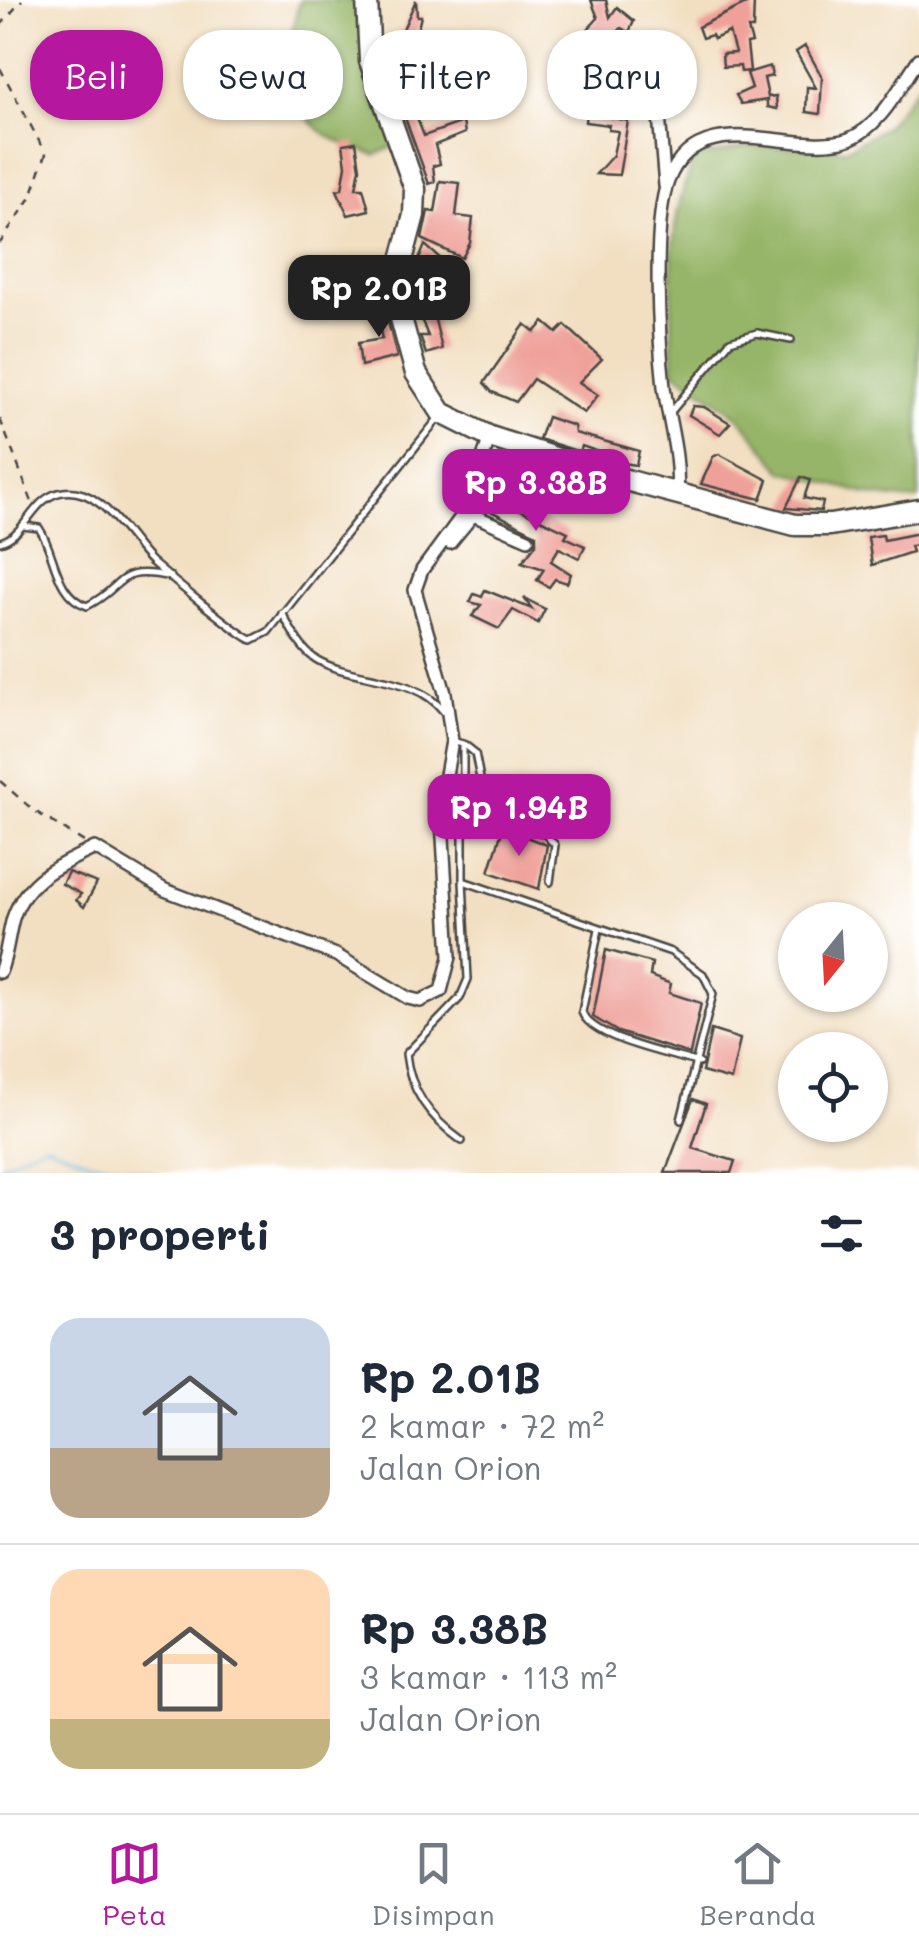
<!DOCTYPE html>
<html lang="id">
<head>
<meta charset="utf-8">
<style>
	body { margin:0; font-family:Mali,sans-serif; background:#f2f2f3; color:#1f2937; height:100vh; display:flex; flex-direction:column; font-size:38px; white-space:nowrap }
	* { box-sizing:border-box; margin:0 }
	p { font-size:32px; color:#747a83 }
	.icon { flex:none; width:55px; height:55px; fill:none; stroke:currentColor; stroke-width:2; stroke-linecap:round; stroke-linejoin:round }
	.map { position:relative; height:1173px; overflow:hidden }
	.sheet { display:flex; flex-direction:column; background:#fff; flex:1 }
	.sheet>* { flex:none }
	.top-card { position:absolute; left:30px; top:30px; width:860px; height:90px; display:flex; gap:20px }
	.needle { width:65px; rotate:198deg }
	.fabs { position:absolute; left:778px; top:902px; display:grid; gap:20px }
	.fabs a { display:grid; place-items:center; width:110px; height:110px; border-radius:50%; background:#fff; box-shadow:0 2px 8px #0004; font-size:50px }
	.price { position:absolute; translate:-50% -85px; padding:0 22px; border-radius:20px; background:#b5179e; color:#fff; font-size:32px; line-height:65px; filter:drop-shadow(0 2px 5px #0008) }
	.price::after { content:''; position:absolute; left:50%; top:60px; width:30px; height:22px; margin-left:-15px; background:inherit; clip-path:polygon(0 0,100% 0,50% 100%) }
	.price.on { background:#222; color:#fff }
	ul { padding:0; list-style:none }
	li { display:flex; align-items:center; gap:30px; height:250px; padding:0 50px }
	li+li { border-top:2px solid #e0e1e3 }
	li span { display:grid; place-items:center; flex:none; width:280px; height:200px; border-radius:30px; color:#555 }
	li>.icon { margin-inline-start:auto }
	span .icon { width:120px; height:120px; fill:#fffc; stroke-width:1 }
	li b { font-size:42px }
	h2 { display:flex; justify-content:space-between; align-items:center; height:120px; padding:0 50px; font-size:42px }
	.tag { padding:0 35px; border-radius:40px; background:#fff; box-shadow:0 2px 8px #0004; font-size:35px; line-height:90px }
	.tag.on { background:#b5179e; color:#fff }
	.dock { display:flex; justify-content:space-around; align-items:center; height:140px; border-top:2px solid #e0e1e3; background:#fff; font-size:28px; color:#747a83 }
	.dock a { display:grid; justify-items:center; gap:5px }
	.dock .on { color:#b5179e }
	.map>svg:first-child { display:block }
	.forest { fill:#96b567; stroke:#607049; stroke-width:2.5 }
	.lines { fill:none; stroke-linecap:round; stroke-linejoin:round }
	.stream { stroke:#62b9df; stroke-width:2.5 }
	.building { fill:#efa099 }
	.lane-casing { stroke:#494642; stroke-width:10 }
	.street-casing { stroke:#494642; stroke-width:16 }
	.highway-casing { stroke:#494642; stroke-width:25 }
	.path { stroke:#494642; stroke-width:2.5; stroke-dasharray:8 8; stroke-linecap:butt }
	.lane { stroke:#fff; stroke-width:5 }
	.street { stroke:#fff; stroke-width:11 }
	.highway { stroke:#fff; stroke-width:20 }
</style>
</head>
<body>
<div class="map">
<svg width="919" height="1173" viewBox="0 0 919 1173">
	<rect width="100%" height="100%" fill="#fff"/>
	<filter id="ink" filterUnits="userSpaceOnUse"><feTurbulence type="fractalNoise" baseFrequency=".01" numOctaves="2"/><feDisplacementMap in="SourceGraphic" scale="20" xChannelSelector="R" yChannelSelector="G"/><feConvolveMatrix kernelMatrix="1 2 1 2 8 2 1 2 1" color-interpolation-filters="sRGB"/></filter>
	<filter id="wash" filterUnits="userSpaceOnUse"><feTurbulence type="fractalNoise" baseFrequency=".0048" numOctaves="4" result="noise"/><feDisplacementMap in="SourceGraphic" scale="40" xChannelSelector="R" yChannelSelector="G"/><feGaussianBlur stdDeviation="2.25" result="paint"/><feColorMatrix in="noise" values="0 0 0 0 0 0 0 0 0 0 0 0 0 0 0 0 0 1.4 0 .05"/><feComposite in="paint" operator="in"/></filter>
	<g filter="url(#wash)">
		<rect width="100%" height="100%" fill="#f2dfc1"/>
		<g class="forest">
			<path d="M300 0H367L373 46 397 81 375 83 397 145 376 155C319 138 313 128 279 80Z"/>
			<path d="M919 84V499L915 500 874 496 783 471 739 417 673 370C673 302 663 220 696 158L747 146 846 149 885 127Z"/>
		</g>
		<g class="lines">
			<polyline class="stream" points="0,1166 44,1144 90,1161 153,1173"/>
		</g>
		<g id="blocks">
			<g class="building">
				<polygon points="416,0 417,16 421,16 413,49 396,45"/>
				<polygon points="591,0 606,0 610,17 617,7 634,21 629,32 621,28 609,44 619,45 618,61 610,60 607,82 591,80 591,97 582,97 576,61 583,62 588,29 598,18"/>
				<polygon points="754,0 753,29 748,29 752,43 747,44 750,71 741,72 740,66 723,67 722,54 735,53 729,32 714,39 712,35 702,38 698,27"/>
				<polygon points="805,46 822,77 820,114 806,112 807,87 816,88 796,52"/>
				<polygon points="770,66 772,76 764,78 768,97 776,96 777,109 767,107 767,100 741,104 736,95 752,88 747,73"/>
				<polygon points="400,88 403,93 409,90 415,104 412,106 424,136 463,122 465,133 435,145 440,164 433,166 435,182 429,184 395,90"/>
				<polygon points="586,112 628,121 619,175 596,174 613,155 618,131 608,130 609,125 585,122"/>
				<polygon points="356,142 360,168 356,188 363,188 369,210 348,215 337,190 342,189 346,165 343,144"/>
				<polygon points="440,181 460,183 456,216 473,218 470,243 462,258 422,239 428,211 435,212"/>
				<polygon points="425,245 441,259 423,288 412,282 412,277"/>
				<polygon points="379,288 385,288 386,314 397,357 361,366 358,343 382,339 376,313 381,312"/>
				<polygon points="433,312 442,349 426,354 420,336 428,336 420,316"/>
				<polygon points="544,322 557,333 565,325 602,359 579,382 598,395 584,413 533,379 516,402 492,392 484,383 525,324 535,332"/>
				<polygon points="693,406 704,407 730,423 720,434 689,415"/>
				<polygon points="547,417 574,426 575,433 639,451 636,465 604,460 602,453 582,446 580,452 539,439"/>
				<polygon points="719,454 768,480 761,499 701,484 713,457"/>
				<polygon points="801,477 810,480 804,498 823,502 821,511 786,508"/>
				<polygon points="505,478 524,481 510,505 568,532 565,537 585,546 579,558 559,548 551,561 571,574 567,583 555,579 549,587 537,580 544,569 522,562 536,544 536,534 489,510 496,485 503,488"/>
				<polygon points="919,533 919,545 910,546 912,552 872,565 868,537 883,535 884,540"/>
				<polygon points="485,590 532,609 524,598 545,609 538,623 513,610 499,629 472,616 481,605 470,602 474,594 482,597"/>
				<polygon points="503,828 547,845 539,889 489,872"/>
				<polygon points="68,872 97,883 84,907 76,900 81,894 62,884"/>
				<polygon points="606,950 652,963 650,976 671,984 669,993 701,1003 690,1054 618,1032 593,1017"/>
				<polygon points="711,1030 740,1039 731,1080 702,1072"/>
				<polygon points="693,1099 706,1104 692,1148 735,1161 731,1173 665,1173"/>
			</g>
		</g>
	</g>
	<g filter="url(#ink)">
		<use href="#blocks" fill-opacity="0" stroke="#494642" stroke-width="2.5"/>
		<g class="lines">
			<defs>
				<g id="lane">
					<polyline points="670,413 730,341 757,333 791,340"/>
					<path d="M23 526 39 528C56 553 54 595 87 606 127 586 114 565 171 577"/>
					<path d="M0 542C26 535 31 501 58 493 102 481 129 543 154 564 168 576 240 636 252 640L268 632 440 416"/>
					<path d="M282 613C291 629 299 647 314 658 353 683 414 672 444 712"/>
					<path d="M455 742 463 744V881L468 979 460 998 406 1054C410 1092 431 1119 462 1141"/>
					<polyline points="465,745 475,753 486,809 546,835 555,845 550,882"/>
					<polyline points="463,881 671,952 703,974 713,994 681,1120"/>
					<path d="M599 929 582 1012C591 1039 671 1054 699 1063"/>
				</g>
				<g id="street">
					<polyline points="612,95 652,108 659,115 665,186"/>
					<path d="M677 493C680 455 669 425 664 387 659 340 652 224 668 181 699 101 794 158 849 139 881 127 901 84 919 59"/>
					<polyline points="473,515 528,539"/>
					<polyline points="450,543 473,515 493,467 593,481 603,476"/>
					<path d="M0 972C7 955 8 936 13 918 26 879 61 864 95 848L165 890 336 955 408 998 420 1001 441 991 450 957 441 803 452 741 445 693 415 590 422 570 464 513 490 437"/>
				</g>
				<polyline id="highway" points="367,0 370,61 415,189 414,215 398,275 399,311 416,373 442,413 490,437 607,475 795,525 830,525 919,510"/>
			</defs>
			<use href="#lane" class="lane-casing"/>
			<use href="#street" class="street-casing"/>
			<use href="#highway" class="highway-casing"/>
			<g class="path">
				<polyline points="0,26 22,0"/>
				<polyline points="0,68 46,154 30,199 0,243"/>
				<polyline points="0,419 32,502"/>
				<polyline points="0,781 33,810 84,842"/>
			</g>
			<use href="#lane" class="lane"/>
			<use href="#street" class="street"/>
			<use href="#highway" class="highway"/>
		</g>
	</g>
</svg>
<div class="fabs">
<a><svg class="needle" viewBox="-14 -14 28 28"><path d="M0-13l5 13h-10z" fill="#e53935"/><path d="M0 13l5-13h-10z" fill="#747a83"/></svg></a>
<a><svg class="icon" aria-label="locate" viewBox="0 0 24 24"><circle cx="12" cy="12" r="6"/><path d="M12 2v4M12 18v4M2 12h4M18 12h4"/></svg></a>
</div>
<b class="price on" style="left:379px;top:340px">Rp 2.01B</b>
<b class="price" style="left:536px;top:534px">Rp 3.38B</b>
<b class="price" style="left:519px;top:859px">Rp 1.94B</b>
<div class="top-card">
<a class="tag on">Beli</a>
<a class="tag">Sewa</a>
<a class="tag">Filter</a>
<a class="tag">Baru</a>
</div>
</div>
<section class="sheet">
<h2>3 properti<svg class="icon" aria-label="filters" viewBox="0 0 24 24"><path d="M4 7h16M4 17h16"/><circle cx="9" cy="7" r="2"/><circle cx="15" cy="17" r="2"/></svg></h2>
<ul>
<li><span style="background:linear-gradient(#c9d6e8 65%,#b9a48a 0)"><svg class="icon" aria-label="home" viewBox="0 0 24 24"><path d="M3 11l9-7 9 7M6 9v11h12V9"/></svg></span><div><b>Rp 2.01B</b><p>2 kamar · 72 m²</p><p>Jalan Orion</p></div></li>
<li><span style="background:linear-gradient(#ffd9b3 75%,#c2b280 0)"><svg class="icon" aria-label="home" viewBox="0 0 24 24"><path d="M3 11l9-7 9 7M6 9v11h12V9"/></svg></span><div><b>Rp 3.38B</b><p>3 kamar · 113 m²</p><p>Jalan Orion</p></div></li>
</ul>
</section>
<nav class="dock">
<a class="on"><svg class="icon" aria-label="map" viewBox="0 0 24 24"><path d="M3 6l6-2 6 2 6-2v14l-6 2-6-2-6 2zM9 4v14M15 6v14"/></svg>Peta</a>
<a><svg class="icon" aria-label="saved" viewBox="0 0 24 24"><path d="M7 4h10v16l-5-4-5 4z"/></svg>Disimpan</a>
<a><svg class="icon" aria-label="home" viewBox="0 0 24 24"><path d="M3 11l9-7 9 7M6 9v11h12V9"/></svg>Beranda</a>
</nav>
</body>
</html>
